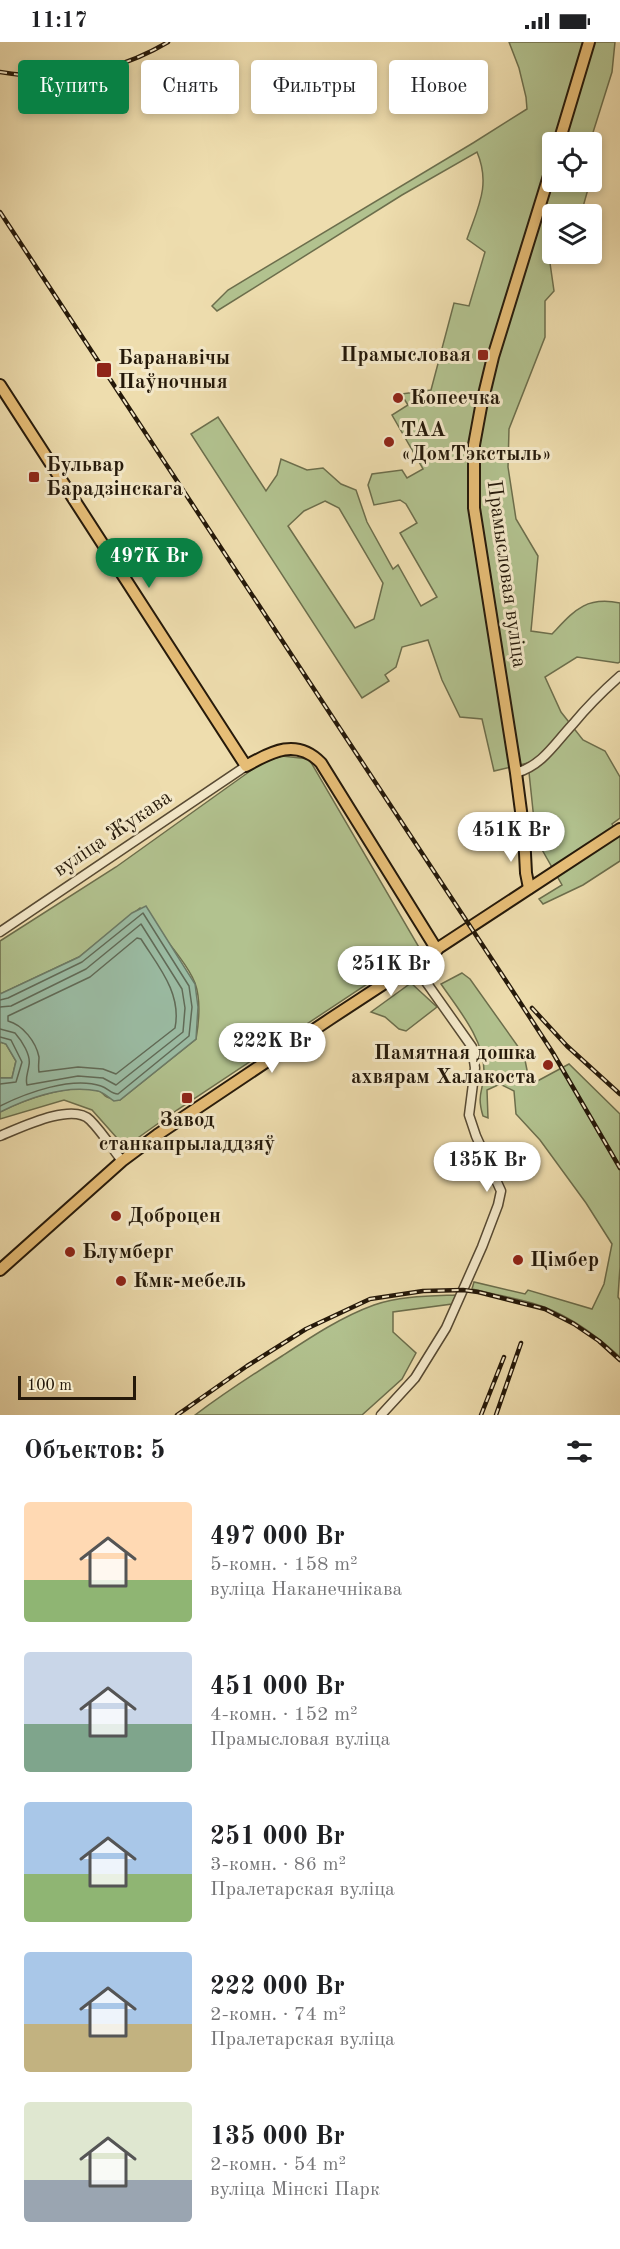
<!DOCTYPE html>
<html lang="ru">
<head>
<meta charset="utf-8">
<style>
	body { margin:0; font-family:"Old Standard TT",serif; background:#f2f2f2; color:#202124; height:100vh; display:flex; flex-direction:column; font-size:22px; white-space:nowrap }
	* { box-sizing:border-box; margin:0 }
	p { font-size:20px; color:#757577 }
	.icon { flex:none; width:33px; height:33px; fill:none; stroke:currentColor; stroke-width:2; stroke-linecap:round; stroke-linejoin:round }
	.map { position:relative; height:1373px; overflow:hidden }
	.sheet { display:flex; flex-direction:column; background:#fff; flex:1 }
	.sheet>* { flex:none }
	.top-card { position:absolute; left:18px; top:18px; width:585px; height:54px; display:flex; gap:12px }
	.buttons { position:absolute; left:542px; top:90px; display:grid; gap:12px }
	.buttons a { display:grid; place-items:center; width:60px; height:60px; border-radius:6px; background:#fff; box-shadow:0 3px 9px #0003; font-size:30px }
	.scale { position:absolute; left:18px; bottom:15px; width:118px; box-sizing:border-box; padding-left:6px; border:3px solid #25190a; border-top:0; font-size:16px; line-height:21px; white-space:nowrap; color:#25190a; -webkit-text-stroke:4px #f4e9ca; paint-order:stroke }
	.price { position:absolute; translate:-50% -51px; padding:0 14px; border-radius:21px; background:#fff; color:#222; font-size:20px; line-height:39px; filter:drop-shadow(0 2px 3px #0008) }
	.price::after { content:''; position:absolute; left:50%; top:36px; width:18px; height:14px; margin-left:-9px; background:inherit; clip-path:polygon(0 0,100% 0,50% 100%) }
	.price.active { background:#0b8043; color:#fff }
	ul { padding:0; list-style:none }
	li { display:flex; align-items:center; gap:18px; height:150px; padding:0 24px }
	li span { display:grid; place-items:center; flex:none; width:168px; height:120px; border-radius:6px; color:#555 }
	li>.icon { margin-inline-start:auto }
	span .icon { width:72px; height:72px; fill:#fffc; stroke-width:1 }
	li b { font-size:26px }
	h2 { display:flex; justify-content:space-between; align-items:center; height:72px; padding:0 24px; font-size:26px }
	.pill { padding:0 21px; border-radius:6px; background:#fff; box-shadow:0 3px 9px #0003; font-size:21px; line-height:54px }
	.pill.active { background:#0b8043; color:#fff }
	.status { display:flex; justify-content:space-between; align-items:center; height:42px; padding:0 30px; background:#fff; direction:ltr }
	.status svg { height:16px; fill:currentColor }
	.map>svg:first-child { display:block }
	.green { fill:#b2c28f; stroke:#6c6e4c; stroke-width:1.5; fill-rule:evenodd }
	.water { fill:#9bbda5; stroke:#6c7b67; stroke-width:1.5 }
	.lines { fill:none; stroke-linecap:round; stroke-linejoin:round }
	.shore { stroke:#606b58; stroke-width:1.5 }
	.minor-casing { stroke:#574a33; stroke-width:11 }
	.major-casing { stroke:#25190a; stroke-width:14 }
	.minor { stroke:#f4e9ca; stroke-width:8 }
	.major { stroke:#e7be77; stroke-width:10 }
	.rail-casing { stroke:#25190a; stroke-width:4.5 }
	.rail { stroke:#f4e9ca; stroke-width:2; stroke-dasharray:7; stroke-linecap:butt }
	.poi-dot { fill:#8f2418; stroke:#f4e9ca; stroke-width:2 }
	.labels { text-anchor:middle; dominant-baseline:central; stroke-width:6; stroke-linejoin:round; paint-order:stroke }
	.poi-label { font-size:21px; font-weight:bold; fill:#25190a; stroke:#f4e9ca; text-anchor:start }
	.street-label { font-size:21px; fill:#25190a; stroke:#f4e9ca }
</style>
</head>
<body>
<div class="status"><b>11:17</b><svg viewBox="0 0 49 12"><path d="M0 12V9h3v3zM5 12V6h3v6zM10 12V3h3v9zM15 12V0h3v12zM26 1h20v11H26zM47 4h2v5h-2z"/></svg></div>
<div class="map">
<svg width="620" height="1373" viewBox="0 0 620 1373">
	<rect width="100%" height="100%" fill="#eeddae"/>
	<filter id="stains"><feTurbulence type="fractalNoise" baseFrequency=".00333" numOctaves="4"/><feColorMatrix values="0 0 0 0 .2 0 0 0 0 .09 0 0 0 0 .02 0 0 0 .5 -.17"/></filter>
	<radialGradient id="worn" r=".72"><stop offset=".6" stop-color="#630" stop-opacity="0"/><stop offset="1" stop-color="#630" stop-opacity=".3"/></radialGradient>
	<g class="green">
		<path d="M509 0H615L612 30 590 100H552V140H590L581 172H552V211L549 214 554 249 545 259V295L509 387 508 425 516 477 538 514 531 589 552 592C574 569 585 554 620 561V620L618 621 577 615 545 635 561 670 583 698 605 709 620 735V776L612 782 620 796V819L583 843 543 862 539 857 562 843 536 797 528 721 494 729 482 677 460 675 442 638 428 598 402 605 396 625 385 633 389 639 362 656 191 392 218 375 266 449 277 433 281 417 307 428 323 426 341 442 356 448 367 480 393 527 398 523 421 564 437 555 400 491 417 481 406 462 400 458 374 463 368 443 372 432 402 428 407 436 423 427 392 373 408 363 401 352 431 348 454 261 469 264 485 210 467 197C478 165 491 143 477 110L402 153 217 269 212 264 228 248 473 101 527 67 526 55 519 26ZM325 459 339 466 383 541 374 577 355 586 288 484 304 469Z"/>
		<path d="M282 714 309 717 420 907 177 1068 125 1105 92 1068 64 1058 0 1077V1070C24 1058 72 1040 99 1049 103 1050 103 1053 107 1055 110 1057 116 1057 120 1058L196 997C199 980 201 958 195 941 186 918 155 886 140 866L79 915 0 952V899L116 825 253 727 263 720Z"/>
		<path d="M462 931 470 937 524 1013 530 1043 569 1022 620 1072V1225L618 1255 620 1258V1315C596 1293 564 1270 532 1261 512 1255 492 1252 472 1247L474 1240 525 1252 528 1248 592 1267 604 1242 612 1202 586 1161 540 1098 516 1072 514 1049 500 1042 487 1048 488 1076 483 1074C476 1051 484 1049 484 1029 484 997 458 967 441 942Z"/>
		<polygon points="411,941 437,965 406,989 399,987 385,975 371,970"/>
		<polygon points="0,1000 6,1002 16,1019 12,1036 0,1036"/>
		<path d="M456 1253 452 1262 393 1270V1290L416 1311 402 1337 362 1373H195C223 1352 252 1333 282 1314 311 1295 341 1275 374 1263 399 1254 430 1254 456 1253Z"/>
	</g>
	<path class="water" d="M146 864 195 942 198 965 196 997 120 1058 114 1059C109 1056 103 1050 98 1049 65 1042 28 1056 0 1070V1036H12L16 1019 6 1002 0 1000V952L79 915 132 871Z"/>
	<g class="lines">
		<g class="shore">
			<path d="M137 896 141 897C158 924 182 951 175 986L116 1032 103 1027 78 1025 39 1030C38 1025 39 1020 39 1015 36 1000 23 983 8 979V974L90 935Z"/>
			<path d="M0 958 8 956 82 920 143 871 189 944 192 965 189 994 118 1052C111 1052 108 1046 101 1044 72 1034 26 1051 0 1064"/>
			<path d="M0 965 11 964 86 927 141 882 182 947 185 966 183 990 116 1043 103 1036 78 1034 27 1043C25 1036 28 1031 29 1023 31 1013 22 999 15 991L0 987"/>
			<polyline points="0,995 11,998 22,1020 16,1040 0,1042"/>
		</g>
		<defs>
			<g id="minor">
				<path d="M516 731C543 723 555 701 573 682 587 665 603 649 620 634"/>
				<polyline points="0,890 246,724"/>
				<path d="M0 1094C20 1086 72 1060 90 1078 102 1090 112 1106 122 1119"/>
				<polyline points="381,1373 415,1336 446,1286 482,1205 498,1163 501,1149 476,1094 469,1073 475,1026 472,1005 414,923"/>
			</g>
			<g id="major">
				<polyline points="559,100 589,0"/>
				<path d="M0 343 246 724C272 709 297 696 321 721L437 908"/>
				<polyline points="529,846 526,831 524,792 516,731 474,466 474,403 481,365 493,315 552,124"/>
				<polyline points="0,1228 122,1119 157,1093 330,977 620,787"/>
			</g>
		</defs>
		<use href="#minor" class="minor-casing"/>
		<use href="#major" class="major-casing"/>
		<use href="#minor" class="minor"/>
		<use href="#major" class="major"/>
		<defs>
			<g id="rail">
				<path d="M0 30C59 40 116 31 168 0"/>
				<polyline points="0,170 512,948 553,1011 620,1126"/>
				<polyline points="532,966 567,1004 620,1052"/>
				<polyline points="177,1373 247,1324 306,1287 370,1257 423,1249 463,1248 478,1250 545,1267 574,1282 599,1299 620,1318"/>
				<polyline points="481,1373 504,1315"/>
				<polyline points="496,1373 521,1301"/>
			</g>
		</defs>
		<use href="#rail" class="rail-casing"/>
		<use href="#rail" class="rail"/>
	</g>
	<g class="poi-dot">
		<rect x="477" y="307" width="12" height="12" rx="3"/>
		<rect x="96" y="320" width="16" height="16" rx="3"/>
		<circle cx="398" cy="356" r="6"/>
		<circle cx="389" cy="400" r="6"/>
		<rect x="28" y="429" width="12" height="12" rx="3"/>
		<circle cx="548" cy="1023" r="6"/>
		<rect x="181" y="1050" width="12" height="12" rx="3"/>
		<circle cx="116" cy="1174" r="6"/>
		<circle cx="70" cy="1210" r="6"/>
		<circle cx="518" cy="1218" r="6"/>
		<circle cx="121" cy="1239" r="6"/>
	</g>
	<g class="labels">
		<g class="poi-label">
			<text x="471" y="313" text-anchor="end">Прамысловая</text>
			<text x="118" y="316">Баранавічы<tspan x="118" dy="24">Паўночныя</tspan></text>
			<text x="410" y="356">Копеечка</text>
			<text x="401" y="388">ТАА<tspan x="401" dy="24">«ДомТэкстыль»</tspan></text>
			<text x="46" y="423">Бульвар<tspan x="46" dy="24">Барадзінскага</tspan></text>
			<text x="536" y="1011" text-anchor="end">Памятная дошка<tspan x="536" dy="24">ахвярам Халакоста</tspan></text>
			<text x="187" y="1078" text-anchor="middle">Завод<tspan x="187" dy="24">станкапрыладдзяў</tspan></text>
			<text x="128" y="1174">Доброцен</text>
			<text x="82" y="1210">Блумберг</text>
			<text x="530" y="1218">Цімбер</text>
			<text x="133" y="1239">Кмк-мебель</text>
		</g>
		<g class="street-label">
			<text transform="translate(506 532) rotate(82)">Прамысловая вуліца</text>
			<text transform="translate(113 792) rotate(-34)">вуліца Жукава</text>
		</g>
	</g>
	<rect width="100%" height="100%" filter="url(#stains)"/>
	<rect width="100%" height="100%" fill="url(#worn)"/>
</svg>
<div class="buttons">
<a><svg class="icon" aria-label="locate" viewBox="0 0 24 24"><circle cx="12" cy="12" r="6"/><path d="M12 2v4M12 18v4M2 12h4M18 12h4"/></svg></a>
<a><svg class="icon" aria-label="layers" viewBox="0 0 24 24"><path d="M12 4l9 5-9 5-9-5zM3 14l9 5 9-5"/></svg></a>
</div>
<div class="scale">100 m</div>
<b class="price active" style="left:149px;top:547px">497K Br</b>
<b class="price" style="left:511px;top:821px">451K Br</b>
<b class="price" style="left:391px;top:955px">251K Br</b>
<b class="price" style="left:272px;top:1032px">222K Br</b>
<b class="price" style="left:487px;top:1151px">135K Br</b>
<div class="top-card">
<a class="pill active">Купить</a>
<a class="pill">Снять</a>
<a class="pill">Фильтры</a>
<a class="pill">Новое</a>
</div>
</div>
<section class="sheet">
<h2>Объектов: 5<svg class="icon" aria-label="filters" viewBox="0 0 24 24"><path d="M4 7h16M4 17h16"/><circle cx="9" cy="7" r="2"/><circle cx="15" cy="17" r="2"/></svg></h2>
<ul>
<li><span style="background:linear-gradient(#ffd9b3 65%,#8fb573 0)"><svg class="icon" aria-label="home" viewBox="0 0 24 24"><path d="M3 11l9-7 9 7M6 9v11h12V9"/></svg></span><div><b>497 000 Br</b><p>5-комн. · 158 m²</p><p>вуліца Наканечнікава</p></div></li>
<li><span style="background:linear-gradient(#c9d6e8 60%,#7fa58c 0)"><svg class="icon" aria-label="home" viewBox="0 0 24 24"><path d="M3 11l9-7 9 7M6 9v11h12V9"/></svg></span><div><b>451 000 Br</b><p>4-комн. · 152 m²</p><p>Прамысловая вуліца</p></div></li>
<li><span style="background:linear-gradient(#a9c7e8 60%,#8fb573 0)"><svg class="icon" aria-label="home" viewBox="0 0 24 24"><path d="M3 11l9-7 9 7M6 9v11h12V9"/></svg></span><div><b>251 000 Br</b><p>3-комн. · 86 m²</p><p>Пралетарская вуліца</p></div></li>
<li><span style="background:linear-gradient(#a9c7e8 60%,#c2b280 0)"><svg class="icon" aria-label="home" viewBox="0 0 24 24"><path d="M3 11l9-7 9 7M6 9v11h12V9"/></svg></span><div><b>222 000 Br</b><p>2-комн. · 74 m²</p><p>Пралетарская вуліца</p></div></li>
<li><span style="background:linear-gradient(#dfe7d0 65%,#9aa5b1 0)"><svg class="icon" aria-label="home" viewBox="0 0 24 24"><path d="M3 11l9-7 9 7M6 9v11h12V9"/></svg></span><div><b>135 000 Br</b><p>2-комн. · 54 m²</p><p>вуліца Мінскі Парк</p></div></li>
</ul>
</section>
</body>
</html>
